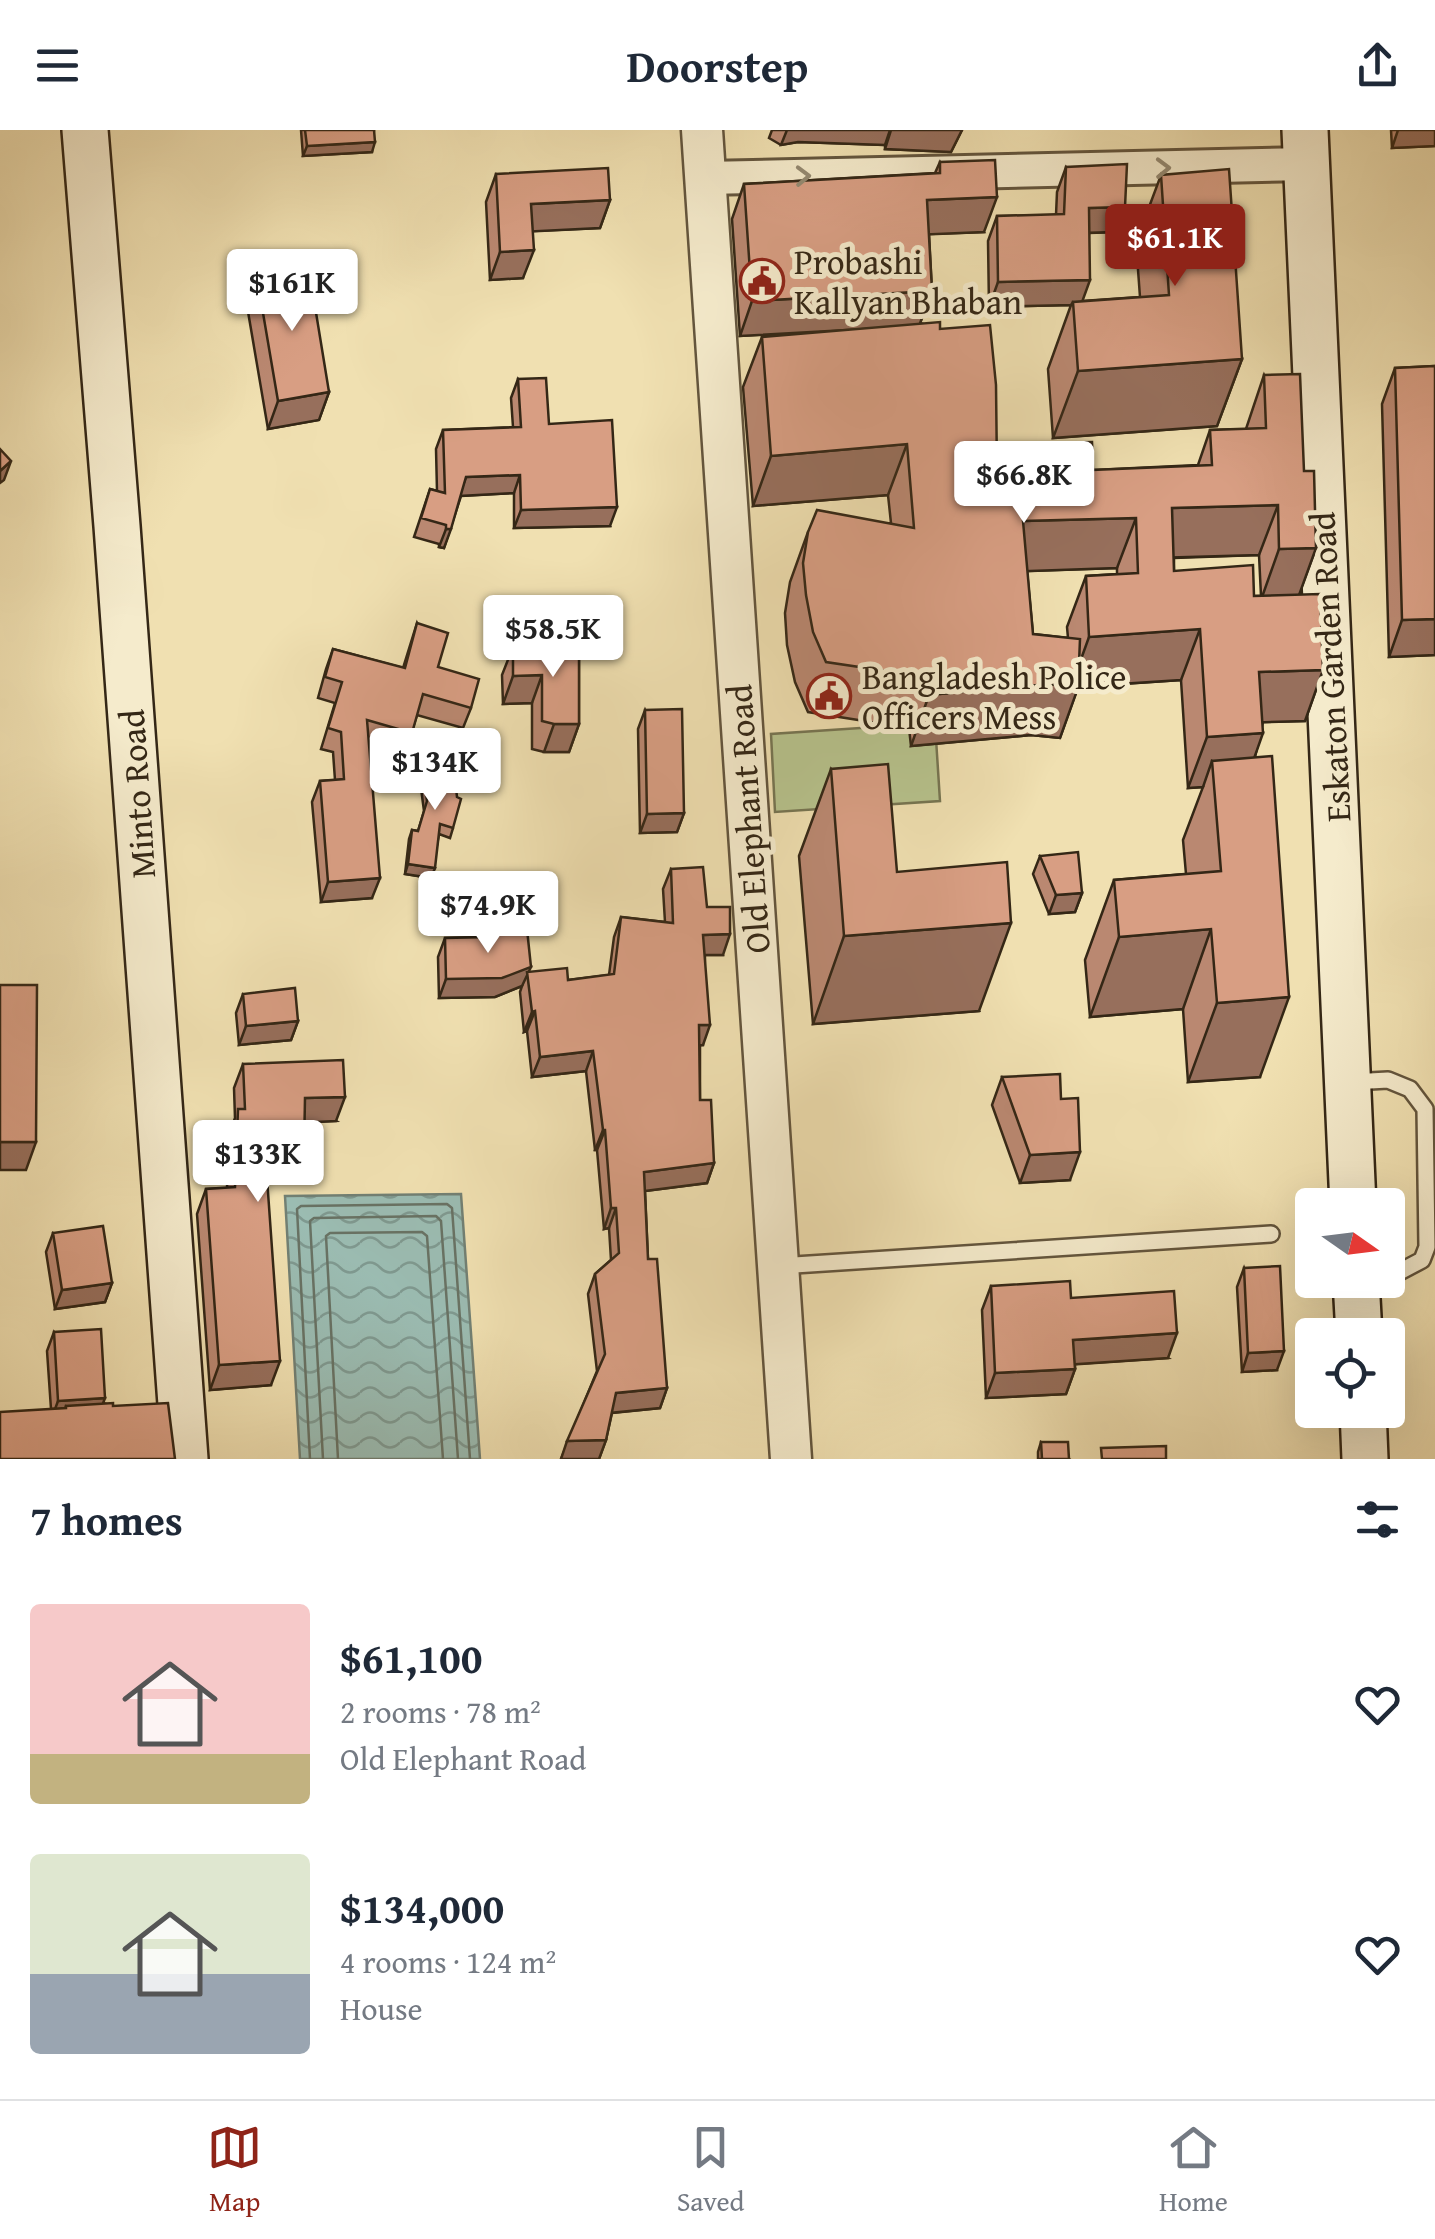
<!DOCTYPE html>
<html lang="en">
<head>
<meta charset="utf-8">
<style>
	body { margin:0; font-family:"Gentium Book Plus",serif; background:#f2f2f3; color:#1f2937; height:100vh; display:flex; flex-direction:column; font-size:38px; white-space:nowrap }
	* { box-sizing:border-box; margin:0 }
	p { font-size:32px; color:#747a83 }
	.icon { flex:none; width:55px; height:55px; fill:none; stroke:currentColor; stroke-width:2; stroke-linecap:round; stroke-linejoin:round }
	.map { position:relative; height:1329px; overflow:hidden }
	.side { display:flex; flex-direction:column; background:#fff; flex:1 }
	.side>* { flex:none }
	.needle { width:65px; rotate:104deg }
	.buttons { position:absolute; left:1295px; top:1058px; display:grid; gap:20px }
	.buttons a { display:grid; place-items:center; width:110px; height:110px; border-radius:10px; background:#fff; box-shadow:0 10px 40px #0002; font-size:50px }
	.price { position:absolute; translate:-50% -85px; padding:0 22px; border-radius:10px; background:#fff; color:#222; font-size:32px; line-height:65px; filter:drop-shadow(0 2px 5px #0008) }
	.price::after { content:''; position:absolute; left:50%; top:60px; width:30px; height:22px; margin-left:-15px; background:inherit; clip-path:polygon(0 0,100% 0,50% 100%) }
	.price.active { background:#8f2418; color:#fff }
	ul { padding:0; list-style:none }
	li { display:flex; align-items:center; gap:30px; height:250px; padding:0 30px }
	li span { display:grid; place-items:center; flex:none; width:280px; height:200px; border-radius:10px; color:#555 }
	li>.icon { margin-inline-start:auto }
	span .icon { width:120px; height:120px; fill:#fffc; stroke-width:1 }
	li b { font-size:42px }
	h2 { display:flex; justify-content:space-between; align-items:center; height:120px; padding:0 30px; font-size:42px }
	header { display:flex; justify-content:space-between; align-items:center; height:130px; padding:0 30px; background:#fff; font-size:45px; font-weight:700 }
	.tabs { display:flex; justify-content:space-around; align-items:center; height:140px; border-top:2px solid #e0e1e3; background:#fff; font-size:28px; color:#747a83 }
	.tabs a { display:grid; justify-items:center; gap:5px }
	.tabs .active { color:#8f2418 }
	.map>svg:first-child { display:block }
	.garden { fill:#b7c38d; stroke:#767552; stroke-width:2.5 }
	.water { fill:url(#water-waves); stroke:#728074; stroke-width:2.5 }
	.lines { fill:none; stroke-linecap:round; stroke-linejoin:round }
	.shore { stroke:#687264; stroke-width:2.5 }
	.service-casing { stroke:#63553d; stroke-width:20 }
	.minor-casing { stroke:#63553d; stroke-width:38 }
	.tertiary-casing { stroke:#63553d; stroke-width:45 }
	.secondary-casing { stroke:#342716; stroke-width:50 }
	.service { stroke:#f5ebcc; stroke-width:15 }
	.minor { stroke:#f5ebcc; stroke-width:32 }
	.tertiary { stroke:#f5ebcc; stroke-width:40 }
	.secondary { stroke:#f5ebcc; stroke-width:45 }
	.wall { fill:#ba8871; stroke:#342716; stroke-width:2.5; fill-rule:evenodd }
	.shaded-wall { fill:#976f5c; stroke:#342716; stroke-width:2.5 }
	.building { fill:#d89e83; stroke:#342716; stroke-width:2.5 }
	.oneway { stroke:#948971 }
	.labels { text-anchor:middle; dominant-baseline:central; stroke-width:10; stroke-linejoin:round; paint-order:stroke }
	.poi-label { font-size:35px; fill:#342716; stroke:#f5ebcc; text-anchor:start }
	.street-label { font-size:35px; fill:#342716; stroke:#f5ebcc }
</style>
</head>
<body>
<header><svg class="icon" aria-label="menu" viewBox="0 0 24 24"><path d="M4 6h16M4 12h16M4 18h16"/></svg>Doorstep<svg class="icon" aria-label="share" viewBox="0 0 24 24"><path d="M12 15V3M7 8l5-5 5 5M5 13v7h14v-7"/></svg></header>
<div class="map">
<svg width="1435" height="1329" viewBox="0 0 1435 1329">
	<defs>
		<pattern id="water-waves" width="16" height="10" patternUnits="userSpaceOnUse" patternTransform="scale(2.5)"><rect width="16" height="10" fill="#9bbcb2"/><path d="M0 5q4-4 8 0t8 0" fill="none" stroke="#7f9990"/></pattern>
	</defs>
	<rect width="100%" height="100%" fill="#f0e0b1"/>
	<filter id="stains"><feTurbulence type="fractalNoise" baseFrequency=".002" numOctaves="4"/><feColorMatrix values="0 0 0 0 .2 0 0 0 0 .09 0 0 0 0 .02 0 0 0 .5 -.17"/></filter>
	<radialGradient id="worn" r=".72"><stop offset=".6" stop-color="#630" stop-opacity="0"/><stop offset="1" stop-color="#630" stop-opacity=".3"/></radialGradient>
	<polygon class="garden" points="935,593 940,671 775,682 771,604"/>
	<polygon class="water" points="461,1064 480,1329 300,1329 285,1066"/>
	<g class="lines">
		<g class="shore">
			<polyline points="310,1329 297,1079 301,1076 447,1074 452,1078 470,1329"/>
			<polyline points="323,1329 310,1091 314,1088 436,1086 441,1091 458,1329"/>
			<polyline points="338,1329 326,1106 330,1103 422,1102 427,1106 443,1329"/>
		</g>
		<defs>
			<g id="service">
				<polyline points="1352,952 1388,950 1410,959 1425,979 1427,1117 1422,1130 1388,1148"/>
				<polyline points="779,1136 1271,1104"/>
			</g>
			<polyline id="minor" points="706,48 1307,34"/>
			<polyline id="tertiary" points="702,0 791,1329"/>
			<g id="secondary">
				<polyline points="85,0 117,396 185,1329"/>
				<polyline points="1305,0 1353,1075"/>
				<polyline points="1356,1150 1359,1205"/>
				<polyline points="1363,1280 1365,1329"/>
			</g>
		</defs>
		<use href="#service" class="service-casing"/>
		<use href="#minor" class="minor-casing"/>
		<use href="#tertiary" class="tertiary-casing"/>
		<use href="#secondary" class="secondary-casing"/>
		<use href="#service" class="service"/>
		<use href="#minor" class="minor"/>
		<use href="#tertiary" class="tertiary"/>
		<use href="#secondary" class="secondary"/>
	</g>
	<g class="wall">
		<polygon points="301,0 374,0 372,22 303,26"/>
		<polygon points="772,0 962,0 951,22 885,19 885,15 798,12 781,15 769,8"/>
		<polygon points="1391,0 1435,0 1435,16 1392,18"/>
		<path d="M940 32 984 102 929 104 932 161 920 193 940 199 997 342 1046 338 1055 313 1093 340 1198 335 1210 300 1246 299 1264 245 1304 341 1316 418 1299 464 1323 540 1305 591 1263 592 1255 627 1260 947 1188 952 1183 879 1090 887 1085 830 1114 750 1186 744 1183 710 1203 657 1188 658 1181 550 1078 557 1060 608 1031 605 911 616 909 598 808 582 795 552 787 515 785 483 790 452 808 402 891 393 888 365 753 376 743 257 762 207 823 201 740 206 732 89 744 54 935 43ZM1259 425 1261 466H1254L1174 441V428ZM1117 438V444L1086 446 1067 497 1068 508 1033 504 1027 441Z"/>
		<polygon points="1066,37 1116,102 1089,103 1082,171 1140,167 1136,112 1161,45 1242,229 1217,296 1053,308 1048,239 1071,175 989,177 988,111 997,86 1056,85 1057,62"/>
		<polygon points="496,44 610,70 600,98 533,101 523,148 490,150 486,72"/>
		<polygon points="255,136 289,155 329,262 319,290 268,299 245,164"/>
		<polygon points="1435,236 1435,525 1389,527 1382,274 1395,238"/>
		<polygon points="518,249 549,294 610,396 514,398 514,363 461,366 444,418 439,417 439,414 414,407 430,359 437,361 436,319 443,300 513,297 511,268"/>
		<polygon points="417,493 438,537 471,578 463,598 417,585 405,623 369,613 372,768 321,772 312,672 320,651 335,650 333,622 321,619 335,573 318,568 326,539 333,519 403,538"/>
		<polygon points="579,516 579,594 569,622 544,622 532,619 532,573 503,574 502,545 513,517"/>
		<polygon points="645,580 684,683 677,702 640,703 638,599"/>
		<polygon points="423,634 453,698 450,708 439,704 431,748 405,744 409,709 412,700 418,701 424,681 419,643"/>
		<polygon points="831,639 897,742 979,881 813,894 799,726"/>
		<polygon points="1040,726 1082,763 1075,782 1049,784 1033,744"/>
		<polygon points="671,739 707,777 723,825 705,825 703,915 700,915 700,970 714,1033 707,1053 645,1061 648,1129 667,1258 660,1278 612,1283 606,1310 599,1329 561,1329 597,1241 588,1164 595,1144 611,1130 609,1098 604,1099 597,1020 595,1020 586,941 532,947 527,901 524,902 520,862 522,856 495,867 439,868 438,827 445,808 486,807 487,803 529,842 568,850 609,845 614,807 621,787 665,792 663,759"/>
		<polygon points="243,864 298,891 291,910 239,915 236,883"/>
		<polygon points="243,934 336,991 305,992 295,1046 267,1045 271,1255 210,1260 197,1084 206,1059 227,1058 229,1004 235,988 234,958"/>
		<polygon points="1002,947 1061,969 1070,1050 1020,1053 992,975"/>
		<polygon points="53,1103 112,1153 105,1172 55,1179 46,1122"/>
		<polygon points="1244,1138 1277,1240 1242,1242 1237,1157"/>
		<polygon points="991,1156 1071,1168 1168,1228 1075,1234 1075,1239 1066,1264 986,1268 982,1180"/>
		<polygon points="54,1202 103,1273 113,1276 51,1279 47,1221"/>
		<polygon points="1041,1312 1069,1329 1038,1329 1038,1322"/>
	</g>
	<g class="shaded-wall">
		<polygon points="787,0 890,0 885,15 798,12 781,15"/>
		<polygon points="891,0 962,0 951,22 885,19"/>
		<polygon points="1398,0 1435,0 1435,16 1392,18"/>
		<polygon points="375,12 372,22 303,26 307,16"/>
		<polygon points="997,67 984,102 914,105 927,70"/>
		<polygon points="610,70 600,98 521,102 531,74"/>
		<polygon points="1125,77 1116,102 1080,103 1089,78"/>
		<polygon points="534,120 523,148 490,150 500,122"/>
		<polygon points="1090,150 1081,175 1073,172 1071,175 989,177 998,152"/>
		<polygon points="932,161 919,196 740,206 752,171"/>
		<polygon points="1242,229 1217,296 1053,308 1078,241"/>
		<polygon points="329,262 319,290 268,299 278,271"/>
		<polygon points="907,314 888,365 753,376 771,326"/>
		<polygon points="11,331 4,350 0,353 0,341"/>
		<polygon points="520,345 514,363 459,366 466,347"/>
		<polygon points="1278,375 1259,425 1153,428 1172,378"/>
		<polygon points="617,377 610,396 514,398 521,380"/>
		<polygon points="1136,388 1117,438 1004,442 1023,391"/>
		<polygon points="446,399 451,399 444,418 439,417"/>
		<polygon points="1316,418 1298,468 1261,470 1279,419"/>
		<polygon points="1435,489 1435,525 1389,527 1402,490"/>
		<polygon points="1200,499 1181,550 1074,557 1078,558 1060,608 1031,605 911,616 929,565 1049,554 1071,557 1089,507"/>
		<polygon points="1323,540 1305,591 1241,593 1259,542"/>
		<polygon points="542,545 532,573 503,574 513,546"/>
		<polygon points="554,594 579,594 569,622 544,622"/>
		<polygon points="1263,603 1245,654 1212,631 1203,657 1188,658 1207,607"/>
		<polygon points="684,683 677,702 640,703 647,684"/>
		<polygon points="408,734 435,738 431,748 405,744"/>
		<polygon points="380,748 372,768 321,772 328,752"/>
		<polygon points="1082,763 1075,782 1049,784 1056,765"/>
		<polygon points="1011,793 979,881 813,894 844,806"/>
		<polygon points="1211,799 1183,879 1090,887 1119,807"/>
		<polygon points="730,804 723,825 696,825 703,805"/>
		<polygon points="531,837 522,856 495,867 439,868 446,849"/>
		<polygon points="1289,867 1260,947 1188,952 1217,873"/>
		<polygon points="535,881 527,901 524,902 532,882"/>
		<polygon points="298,891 291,910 239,915 246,896"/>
		<polygon points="699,895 710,895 703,915 692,916"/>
		<polygon points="593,921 586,941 532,947 540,927"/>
		<polygon points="345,967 336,991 296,993 305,968"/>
		<polygon points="603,1000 605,1000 597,1020 595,1020"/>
		<polygon points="0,1012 36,1012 26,1040 0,1040"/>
		<polygon points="265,1020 304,1021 295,1046 256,1045"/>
		<polygon points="1080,1022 1070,1050 1020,1053 1030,1025"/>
		<polygon points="714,1033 707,1053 637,1062 644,1042"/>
		<polygon points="611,1078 616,1078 609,1098 604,1099"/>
		<polygon points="112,1153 105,1172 55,1179 62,1160"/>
		<polygon points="1177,1203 1168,1228 1064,1235 1073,1210"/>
		<polygon points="1284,1221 1277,1240 1242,1242 1248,1223"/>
		<polygon points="280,1231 271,1255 210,1260 219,1235"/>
		<polygon points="1075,1239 1066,1264 986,1268 995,1243"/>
		<polygon points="667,1258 660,1278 609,1283 616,1263"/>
		<polygon points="105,1268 98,1287 66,1276 61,1289 51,1290 58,1271"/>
		<polygon points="606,1310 599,1329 561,1329 567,1311"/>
	</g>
	<g class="building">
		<polygon points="305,0 374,0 375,12 307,16"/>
		<polygon points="995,30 997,67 927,70 932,161 752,171 744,54 940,43 940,32"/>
		<polygon points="1127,34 1125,77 1089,78 1090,150 998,152 997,86 1064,84 1066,37"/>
		<polygon points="608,38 610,70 531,74 534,120 500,122 496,44"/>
		<polygon points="1229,39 1242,229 1078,241 1073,172 1169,165 1161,45"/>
		<polygon points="285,131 289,155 311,152 329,262 278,271 255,136"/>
		<polygon points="940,192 940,199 990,195 996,255 997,342 1056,337 1055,313 1092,312 1093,340 1212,335 1210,300 1266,298 1264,245 1300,244 1304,341 1314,341 1316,418 1279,419 1278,375 1172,378 1174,441 1253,435 1254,466 1320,464 1323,540 1259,542 1263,603 1207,607 1200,499 1089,507 1086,446 1138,443 1136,388 1023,391 1033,504 1080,509 1078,558 1049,554 929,565 927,547 826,532 813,502 806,465 803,433 808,402 817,380 914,398 907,314 771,326 762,207"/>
		<polygon points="1435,236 1435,489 1402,490 1395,238"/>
		<polygon points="546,248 549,294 612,290 617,377 521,380 520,345 466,347 451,399 446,399 446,395 421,388 430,359 445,363 443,300 521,297 518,249"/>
		<polygon points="0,319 11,331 0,341"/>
		<polygon points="417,493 448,503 438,537 479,549 471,578 423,564 412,603 367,590 380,748 328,752 320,651 344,649 341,602 328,598 342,552 325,547 333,519 405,538"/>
		<polygon points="579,516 579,594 554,594 542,591 542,545 513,546 513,517"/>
		<polygon points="682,579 684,683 647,684 645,580"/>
		<polygon points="1272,626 1289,867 1217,873 1211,799 1119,807 1114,750 1221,741 1212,631"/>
		<polygon points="453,630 457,667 461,669 453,698 440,694 435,738 408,734 412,700 418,701 427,671 423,634"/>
		<polygon points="888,634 897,742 1007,732 1011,793 844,806 831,639"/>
		<polygon points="1078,722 1082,763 1056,765 1040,726"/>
		<polygon points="703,737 707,777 730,777 730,804 703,805 710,895 699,895 700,970 711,970 714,1033 644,1042 648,1129 657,1129 667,1258 616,1263 606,1310 567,1311 605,1224 595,1144 619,1123 616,1078 611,1078 605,1000 603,1000 593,921 540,927 535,881 532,882 527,842 567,838 568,850 614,844 621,787 673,793 671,739"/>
		<polygon points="527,799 531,837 502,848 446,849 445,808 488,807 487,803"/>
		<polygon points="0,855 37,855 36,1012 0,1012"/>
		<polygon points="295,858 298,891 246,896 243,864"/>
		<polygon points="343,930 345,967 305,968 304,1021 265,1020 280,1231 219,1235 206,1059 235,1057 238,979 245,979 243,934"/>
		<polygon points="1060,944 1061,969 1078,968 1080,1022 1030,1025 1002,947"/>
		<polygon points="103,1096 112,1153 62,1160 53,1103"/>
		<polygon points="1280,1136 1284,1221 1248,1223 1244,1138"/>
		<polygon points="1070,1151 1071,1168 1174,1161 1177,1203 1073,1210 1075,1239 995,1243 991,1156"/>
		<polygon points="101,1199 105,1268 58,1271 54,1202"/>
		<polygon points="113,1273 113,1276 168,1273 175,1329 0,1329 0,1282 66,1278 66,1276"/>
		<polygon points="1041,1312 1068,1312 1069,1329 1042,1329"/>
		<polygon points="1166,1316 1166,1329 1102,1329 1101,1318"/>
	</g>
	<defs><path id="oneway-chevron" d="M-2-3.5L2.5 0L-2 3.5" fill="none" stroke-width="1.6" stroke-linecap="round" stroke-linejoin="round" transform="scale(2.5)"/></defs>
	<g class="oneway">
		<use href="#oneway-chevron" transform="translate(1163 38) rotate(-1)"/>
		<use href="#oneway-chevron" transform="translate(803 46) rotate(-1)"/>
	</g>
	<defs>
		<symbol id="civic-ring" viewBox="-11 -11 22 22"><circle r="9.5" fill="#f5ebcc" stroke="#8f2418" stroke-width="1.5"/><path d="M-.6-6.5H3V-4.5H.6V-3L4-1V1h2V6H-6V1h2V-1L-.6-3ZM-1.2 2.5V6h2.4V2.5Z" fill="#8f2418"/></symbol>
	</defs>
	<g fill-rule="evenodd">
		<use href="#civic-ring" x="737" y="126" width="50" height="50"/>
		<use href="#civic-ring" x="804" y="541" width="50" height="50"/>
	</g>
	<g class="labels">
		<g class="poi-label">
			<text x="794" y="131">Probashi<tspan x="794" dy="40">Kallyan Bhaban</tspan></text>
			<text x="862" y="546">Bangladesh Police<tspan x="862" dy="40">Officers Mess</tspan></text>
		</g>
		<g class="street-label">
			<text transform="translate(1330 537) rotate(-93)">Eskaton Garden Road</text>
			<text transform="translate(137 664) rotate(-94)">Minto Road</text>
			<text transform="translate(748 689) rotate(-94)">Old Elephant Road</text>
		</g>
	</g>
	<rect width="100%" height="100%" filter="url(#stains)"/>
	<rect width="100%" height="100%" fill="url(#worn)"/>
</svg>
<div class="buttons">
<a><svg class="needle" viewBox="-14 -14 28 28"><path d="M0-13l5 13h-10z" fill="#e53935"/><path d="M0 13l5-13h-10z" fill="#747a83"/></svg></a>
<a><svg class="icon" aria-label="locate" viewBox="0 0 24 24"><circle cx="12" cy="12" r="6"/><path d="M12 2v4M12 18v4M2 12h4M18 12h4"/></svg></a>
</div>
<b class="price active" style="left:1175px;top:159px">$61.1K</b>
<b class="price" style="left:292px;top:204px">$161K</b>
<b class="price" style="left:1024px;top:396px">$66.8K</b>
<b class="price" style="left:553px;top:550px">$58.5K</b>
<b class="price" style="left:435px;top:683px">$134K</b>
<b class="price" style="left:488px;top:826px">$74.9K</b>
<b class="price" style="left:258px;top:1075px">$133K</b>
</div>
<section class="side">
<h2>7 homes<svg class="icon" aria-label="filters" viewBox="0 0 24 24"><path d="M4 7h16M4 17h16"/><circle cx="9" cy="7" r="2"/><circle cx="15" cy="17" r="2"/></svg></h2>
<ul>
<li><span style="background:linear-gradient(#f6c9c9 75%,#c2b280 0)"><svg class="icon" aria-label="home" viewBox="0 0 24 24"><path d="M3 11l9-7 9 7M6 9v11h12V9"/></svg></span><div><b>$61,100</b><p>2 rooms · 78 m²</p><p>Old Elephant Road</p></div><svg class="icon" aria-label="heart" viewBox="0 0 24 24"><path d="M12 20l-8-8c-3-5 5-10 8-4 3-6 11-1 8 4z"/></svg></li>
<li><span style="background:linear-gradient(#dfe7d0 60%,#9aa5b1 0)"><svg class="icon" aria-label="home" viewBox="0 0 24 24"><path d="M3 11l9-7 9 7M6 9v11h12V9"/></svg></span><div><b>$134,000</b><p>4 rooms · 124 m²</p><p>House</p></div><svg class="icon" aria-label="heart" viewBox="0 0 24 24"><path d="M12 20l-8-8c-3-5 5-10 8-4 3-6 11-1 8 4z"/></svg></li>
</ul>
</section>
<nav class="tabs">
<a class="active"><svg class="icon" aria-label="map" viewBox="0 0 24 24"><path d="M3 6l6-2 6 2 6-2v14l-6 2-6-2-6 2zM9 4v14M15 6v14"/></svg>Map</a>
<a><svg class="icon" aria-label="saved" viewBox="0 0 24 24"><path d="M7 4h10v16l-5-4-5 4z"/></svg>Saved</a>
<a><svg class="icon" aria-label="home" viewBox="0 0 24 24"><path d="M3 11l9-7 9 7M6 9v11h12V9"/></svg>Home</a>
</nav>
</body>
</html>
